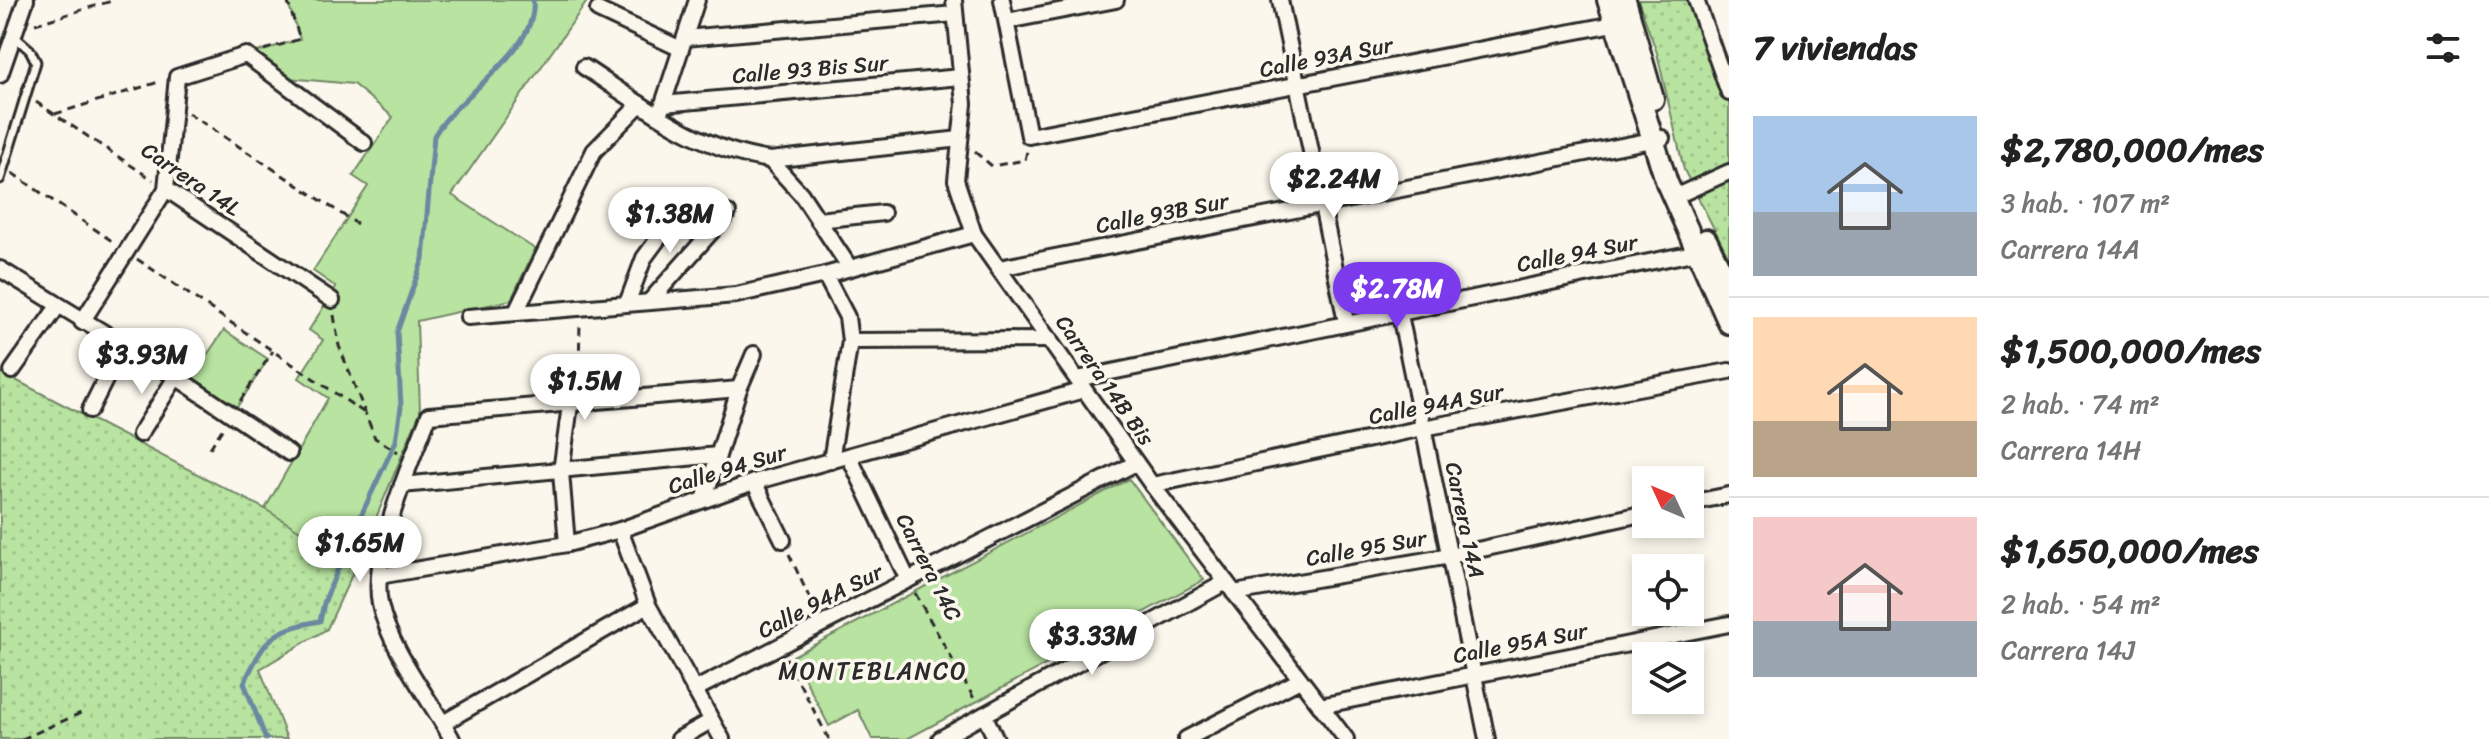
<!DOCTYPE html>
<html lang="es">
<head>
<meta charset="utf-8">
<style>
	body { margin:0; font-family:Sriracha,sans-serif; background:#f2f2f2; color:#222; height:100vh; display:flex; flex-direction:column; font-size:30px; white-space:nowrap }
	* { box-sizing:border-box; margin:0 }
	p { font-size:26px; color:#767676 }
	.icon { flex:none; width:44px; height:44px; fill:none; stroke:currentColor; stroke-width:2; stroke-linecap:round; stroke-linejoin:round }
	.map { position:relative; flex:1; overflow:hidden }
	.sheet { display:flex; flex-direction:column; background:#fff; width:760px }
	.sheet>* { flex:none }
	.needle { width:52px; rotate:314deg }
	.controls { position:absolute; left:1632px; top:466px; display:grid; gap:16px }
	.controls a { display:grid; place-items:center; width:72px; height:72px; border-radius:0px; background:#fff; box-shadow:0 4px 12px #0003; font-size:40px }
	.price { position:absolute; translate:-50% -68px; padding:0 18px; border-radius:28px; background:#fff; color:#222; font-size:26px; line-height:52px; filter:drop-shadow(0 2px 4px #0008) }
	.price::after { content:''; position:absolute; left:50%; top:48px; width:24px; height:18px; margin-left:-12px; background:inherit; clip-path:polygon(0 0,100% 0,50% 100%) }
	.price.active { background:#7c3aed; color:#fff }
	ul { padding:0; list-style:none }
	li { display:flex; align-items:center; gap:24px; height:200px; padding:0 24px }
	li+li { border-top:2px solid #e0e0e0 }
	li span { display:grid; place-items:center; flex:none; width:224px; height:160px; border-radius:0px; color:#555 }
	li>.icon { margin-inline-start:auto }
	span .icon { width:96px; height:96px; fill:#fffc; stroke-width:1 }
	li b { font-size:34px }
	h2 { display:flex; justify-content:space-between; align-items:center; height:96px; padding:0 24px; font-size:34px }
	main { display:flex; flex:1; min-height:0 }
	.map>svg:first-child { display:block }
	.grass { fill:url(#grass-dots); stroke:#728766; stroke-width:2 }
	.park { fill:#b8e3a0; stroke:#728766; stroke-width:2 }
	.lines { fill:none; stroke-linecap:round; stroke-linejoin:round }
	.stream { stroke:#6989a1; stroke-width:5 }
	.service-casing { stroke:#2b2b2b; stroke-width:13 }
	.minor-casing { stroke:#2b2b2b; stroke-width:20 }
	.secondary-casing { stroke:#2b2b2b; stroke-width:26 }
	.path { stroke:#2b2b2b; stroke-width:3; stroke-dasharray:8 6; stroke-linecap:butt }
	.service { stroke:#fbf7ec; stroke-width:7 }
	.minor { stroke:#fbf7ec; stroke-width:14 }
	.secondary { stroke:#fbf7ec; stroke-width:20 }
	.labels { text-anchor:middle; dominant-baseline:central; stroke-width:7; stroke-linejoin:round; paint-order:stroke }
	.street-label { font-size:22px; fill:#2b2b2b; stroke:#fbf7ec }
	.neighbourhood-label { font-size:24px; letter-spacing:2px; fill:#2b2b2b; stroke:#fbf7ec }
</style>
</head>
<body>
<main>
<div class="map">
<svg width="1729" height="739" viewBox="0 0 1729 739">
	<defs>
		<pattern id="grass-dots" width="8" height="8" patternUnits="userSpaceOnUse" patternTransform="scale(2)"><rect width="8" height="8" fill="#b8e3a0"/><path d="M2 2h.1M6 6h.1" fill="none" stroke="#9ec38a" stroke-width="1.8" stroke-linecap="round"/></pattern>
	</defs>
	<rect width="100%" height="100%" fill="#fbf7ec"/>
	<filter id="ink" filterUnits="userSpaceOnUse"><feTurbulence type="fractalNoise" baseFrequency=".0125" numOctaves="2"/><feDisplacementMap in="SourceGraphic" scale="16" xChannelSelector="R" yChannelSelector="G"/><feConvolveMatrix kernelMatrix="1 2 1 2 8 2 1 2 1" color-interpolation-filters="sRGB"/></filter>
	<g filter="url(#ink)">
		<g class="grass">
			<polygon points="1638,0 1694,0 1729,96 1729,258 1684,170 1657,53"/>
			<polygon points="0,372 277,515 356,566 327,629 260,669 287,739 0,739"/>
		</g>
		<g class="park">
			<polygon points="287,0 588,0 452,195 535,249 511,300 417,321 420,412 356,566 265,509 328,398 299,378 323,340 309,330 336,287 313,271 368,186 353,176 393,117 353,84 287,78 254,53 300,39"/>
			<polygon points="224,330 268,359 237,407 192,377"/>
			<polygon points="1129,479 1204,580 907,739 872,739 858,710 829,726 793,656"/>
		</g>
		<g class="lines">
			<path class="stream" d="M266 739 244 683C266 638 271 630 320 621L324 603 350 539 396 441 401 407 397 332 423 259 434 136C458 94 539 51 533 0"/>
			<defs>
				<polyline id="service" points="0,179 36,62 30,50 14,36"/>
				<g id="minor">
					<polyline points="954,0 964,104 956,180 974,234 1152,485 1346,739"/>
					<polyline points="1002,0 1029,136 1624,22"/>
					<polyline points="1280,0 1346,322"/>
					<polyline points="1696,0 1729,93"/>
					<polyline points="598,10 681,49"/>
					<polyline points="1007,21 1116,0"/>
					<polyline points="685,38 955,14"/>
					<path d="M584 67C644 106 698 150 770 160L960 139"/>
					<polyline points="0,75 26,0"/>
					<polyline points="663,104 961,77"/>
					<polyline points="661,110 697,0"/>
					<polyline points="770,160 801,194 850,268"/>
					<polyline points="166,189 332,300"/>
					<polyline points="1672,198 1729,172"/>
					<polyline points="818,220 883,213"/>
					<polyline points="999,268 1662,138"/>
					<polyline points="0,269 176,377 289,453"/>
					<polyline points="825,275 847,317 850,341 831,461"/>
					<polyline points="628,301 644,258 689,197"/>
					<polyline points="650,301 728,213"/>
					<polyline points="1399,310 1487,739"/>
					<polyline points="516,312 594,151 640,104"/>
					<polyline points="468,317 736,295 825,275 974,234"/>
					<polyline points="82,322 166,189 177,77 246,55 364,143"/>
					<polyline points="850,341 1050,340"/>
					<polyline points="12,371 58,306"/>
					<polyline points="1077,379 1703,251"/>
					<polyline points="90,410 123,344"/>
					<polyline points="140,434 176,377"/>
					<polyline points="849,456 908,580"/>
					<polyline points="754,482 783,540"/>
					<polyline points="402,485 718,455"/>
					<polyline points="1152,485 1423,428 1729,371"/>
					<polyline points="705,497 739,389 754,354"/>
					<polyline points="1690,503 1729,495"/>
					<polyline points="620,530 648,605 722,739"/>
					<polyline points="567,544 561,472 570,405"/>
					<polyline points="379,576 567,544 620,530 754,482 1084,390"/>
					<polyline points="1234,593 1450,556 1646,513"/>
					<polyline points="694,690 1136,463"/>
					<polyline points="1320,706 1729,624"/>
					<polyline points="984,715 996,739"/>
					<polyline points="443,723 648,605"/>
					<path d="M452 739C430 699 389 648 380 604 370 555 411 462 429 415L739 389"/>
					<polyline points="679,739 711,721"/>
					<polyline points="940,739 1226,582"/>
					<polyline points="1186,739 1300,680"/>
				</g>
				<g id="secondary">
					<polyline points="1608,0 1667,183 1729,323"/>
					<polyline points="1625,0 1653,99"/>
					<polyline points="1706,240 1729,287"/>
				</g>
			</defs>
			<use href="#service" class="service-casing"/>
			<use href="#minor" class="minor-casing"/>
			<use href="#secondary" class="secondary-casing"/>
			<g class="path">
				<polyline points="35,24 115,0"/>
				<polyline points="264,50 300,39 287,0"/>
				<polyline points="36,102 153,180"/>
				<polyline points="188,113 357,224"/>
				<polyline points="55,114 162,81"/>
				<polyline points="975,152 992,166 1025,160 1027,151"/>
				<polyline points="12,173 115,243"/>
				<polyline points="137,259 366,414"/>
				<polyline points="334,315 339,346 375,438 398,452"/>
				<polyline points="574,390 579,372 580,322"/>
				<polyline points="240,401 273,351"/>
				<polyline points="210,448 223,428"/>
				<polyline points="789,554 816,612"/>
				<polyline points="915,593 976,702"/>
				<polyline points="786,658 829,739"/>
				<polyline points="22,739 81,713"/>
			</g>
			<use href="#service" class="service"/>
			<use href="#minor" class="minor"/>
			<use href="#secondary" class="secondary"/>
		</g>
	</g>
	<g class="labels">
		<g class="street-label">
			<text transform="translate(1326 57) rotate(-11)">Calle 93A Sur</text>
			<text transform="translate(810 69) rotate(-5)">Calle 93 Bis Sur</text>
			<text transform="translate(191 179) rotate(34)">Carrera 14L</text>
			<text transform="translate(1162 213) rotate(-11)">Calle 93B Sur</text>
			<text transform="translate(1577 253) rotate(-11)">Calle 94 Sur</text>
			<text transform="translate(1105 380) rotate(55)">Carrera 14B Bis</text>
			<text transform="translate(1436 404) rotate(-11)">Calle 94A Sur</text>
			<text transform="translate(727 469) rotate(-17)">Calle 94 Sur</text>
			<text transform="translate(1465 520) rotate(78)">Carrera 14A</text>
			<text transform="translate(1366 548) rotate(-10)">Calle 95 Sur</text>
			<text transform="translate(929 567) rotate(63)">Carrera 14C</text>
			<text transform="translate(820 601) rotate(-27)">Calle 94A Sur</text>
			<text transform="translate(1520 643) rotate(-11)">Calle 95A Sur</text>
		</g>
		<g class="neighbourhood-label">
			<text x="873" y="671">MONTEBLANCO</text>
		</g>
	</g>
</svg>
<div class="controls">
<a><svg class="needle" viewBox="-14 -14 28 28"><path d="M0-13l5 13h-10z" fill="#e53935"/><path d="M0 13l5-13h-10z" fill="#767676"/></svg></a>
<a><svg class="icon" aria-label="locate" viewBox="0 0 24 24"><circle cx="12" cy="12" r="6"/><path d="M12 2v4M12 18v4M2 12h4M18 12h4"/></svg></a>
<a><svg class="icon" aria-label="layers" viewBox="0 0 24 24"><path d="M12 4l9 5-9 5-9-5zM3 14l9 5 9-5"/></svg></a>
</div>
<b class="price" style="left:1334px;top:220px">$2.24M</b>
<b class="price" style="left:670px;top:255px">$1.38M</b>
<b class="price active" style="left:1397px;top:330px">$2.78M</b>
<b class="price" style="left:142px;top:396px">$3.93M</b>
<b class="price" style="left:585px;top:422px">$1.5M</b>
<b class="price" style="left:360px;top:584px">$1.65M</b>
<b class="price" style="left:1092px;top:677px">$3.33M</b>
</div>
<section class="sheet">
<h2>7 viviendas<svg class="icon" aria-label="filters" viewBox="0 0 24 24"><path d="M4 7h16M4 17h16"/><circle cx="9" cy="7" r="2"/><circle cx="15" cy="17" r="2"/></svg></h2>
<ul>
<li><span style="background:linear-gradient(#a9c7e8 60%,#9aa5b1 0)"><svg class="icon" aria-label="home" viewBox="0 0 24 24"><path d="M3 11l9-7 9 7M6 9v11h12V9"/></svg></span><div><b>$2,780,000/mes</b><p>3 hab. · 107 m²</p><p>Carrera 14A</p></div></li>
<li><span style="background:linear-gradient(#ffd9b3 65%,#b9a48a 0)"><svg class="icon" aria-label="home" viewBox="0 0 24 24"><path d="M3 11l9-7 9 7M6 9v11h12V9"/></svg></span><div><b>$1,500,000/mes</b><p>2 hab. · 74 m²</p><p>Carrera 14H</p></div></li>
<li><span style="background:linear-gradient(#f6c9c9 65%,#9aa5b1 0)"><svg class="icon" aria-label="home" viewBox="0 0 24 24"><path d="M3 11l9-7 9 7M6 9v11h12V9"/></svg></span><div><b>$1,650,000/mes</b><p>2 hab. · 54 m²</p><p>Carrera 14J</p></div></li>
</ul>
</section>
</main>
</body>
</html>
